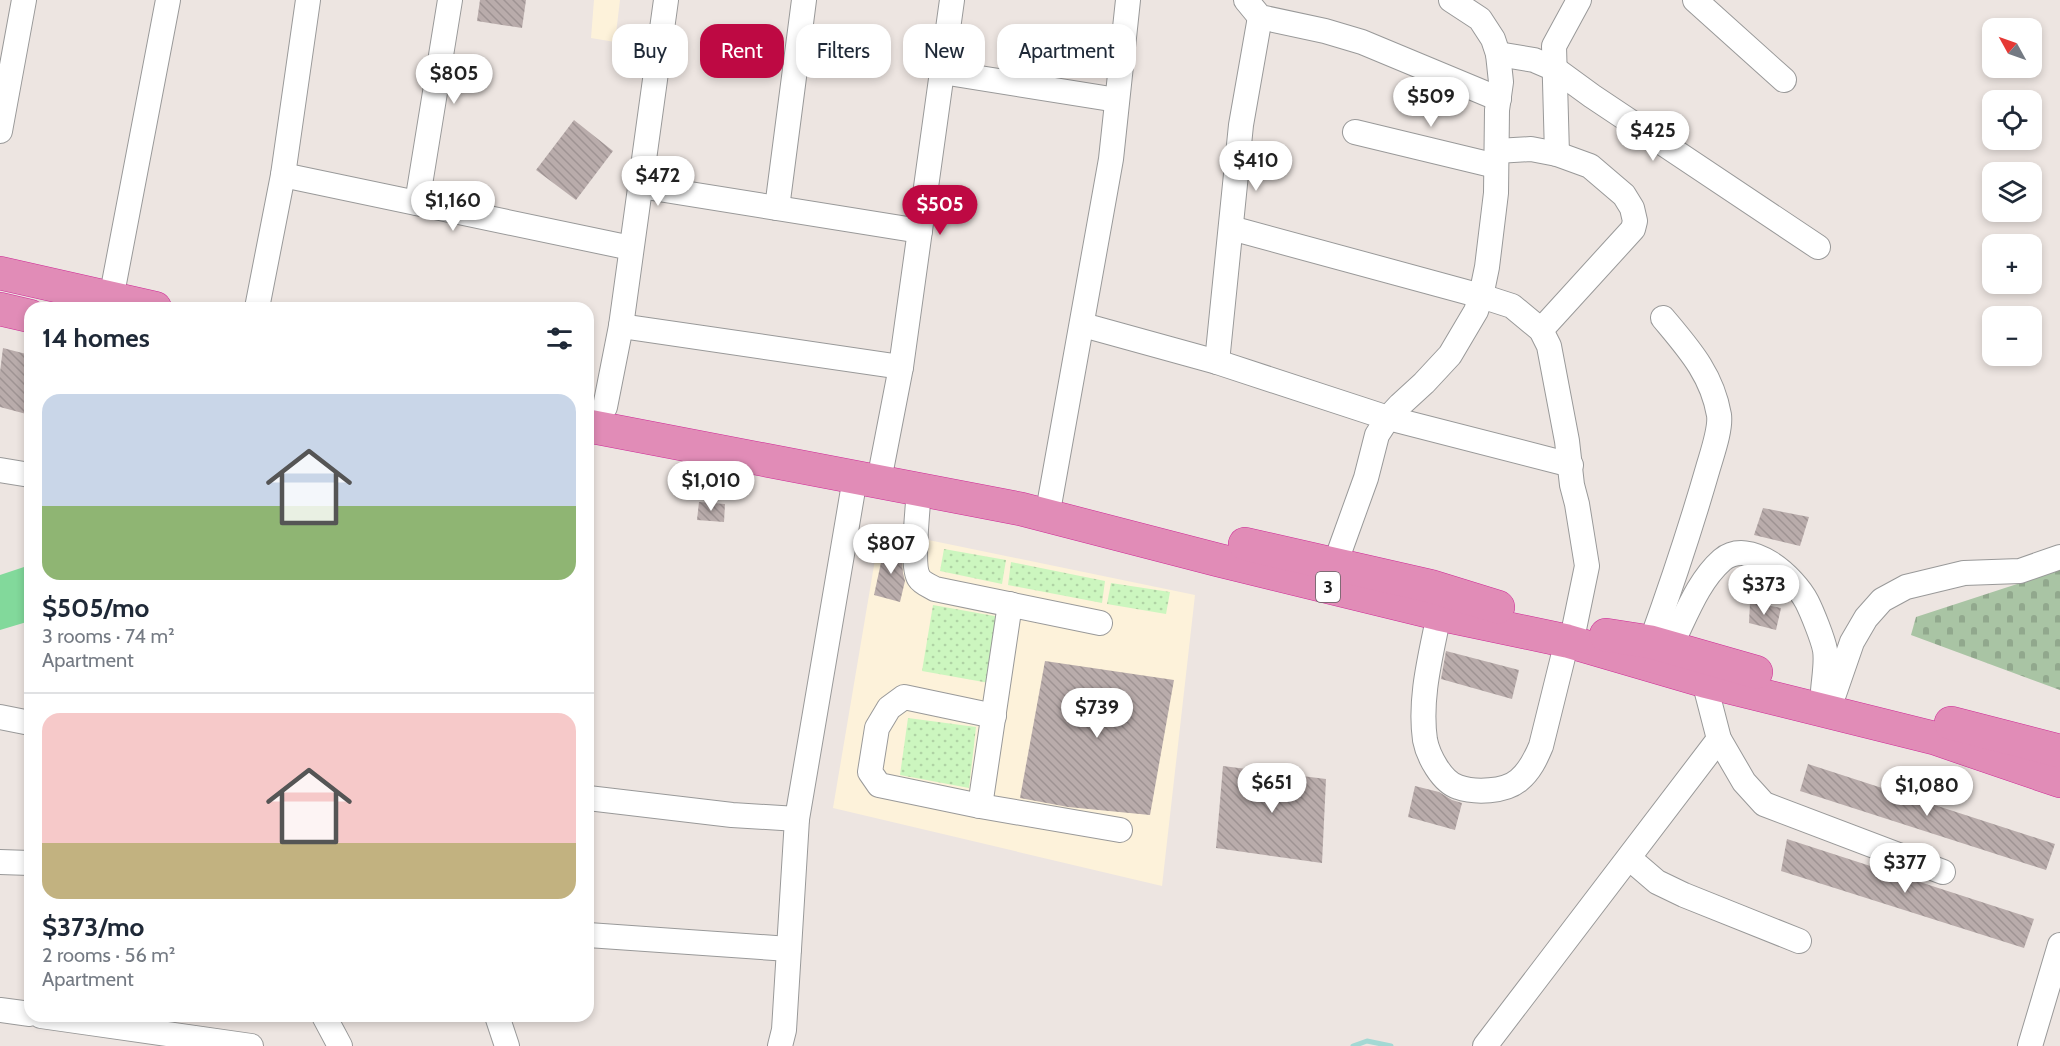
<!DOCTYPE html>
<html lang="en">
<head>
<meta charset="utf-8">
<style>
	body { margin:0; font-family:Cabin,sans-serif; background:#f6f6f7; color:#1f2937; height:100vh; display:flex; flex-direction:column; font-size:22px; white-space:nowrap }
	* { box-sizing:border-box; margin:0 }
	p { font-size:20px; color:#747a83 }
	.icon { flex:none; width:33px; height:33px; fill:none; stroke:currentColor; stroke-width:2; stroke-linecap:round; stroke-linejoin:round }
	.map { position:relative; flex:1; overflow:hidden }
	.panel { position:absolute; left:24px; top:302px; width:570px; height:720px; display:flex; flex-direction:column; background:#fff; border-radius:18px; box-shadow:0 3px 9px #0003 }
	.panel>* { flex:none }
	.hud { position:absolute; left:612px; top:24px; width:570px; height:54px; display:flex; gap:12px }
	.needle { width:39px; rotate:310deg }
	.buttons { position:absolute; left:1982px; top:18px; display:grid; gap:12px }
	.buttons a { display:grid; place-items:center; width:60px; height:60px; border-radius:12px; background:#fff; box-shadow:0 3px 9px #0003; font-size:30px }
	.price { position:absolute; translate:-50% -51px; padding:0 14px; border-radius:21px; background:#fff; color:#222; font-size:20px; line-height:39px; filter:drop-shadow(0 2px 3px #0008) }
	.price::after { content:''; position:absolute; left:50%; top:36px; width:18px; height:14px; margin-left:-9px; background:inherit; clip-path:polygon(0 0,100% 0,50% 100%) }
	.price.selected { background:#be0943; color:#fff }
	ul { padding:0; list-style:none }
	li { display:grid; align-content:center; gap:12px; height:318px; padding:0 18px }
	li+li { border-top:2px solid #e0e1e3 }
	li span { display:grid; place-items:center; height:186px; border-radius:18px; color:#555 }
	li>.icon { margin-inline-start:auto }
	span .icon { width:108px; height:108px; fill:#fffc; stroke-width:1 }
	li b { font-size:26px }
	h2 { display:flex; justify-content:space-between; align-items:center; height:72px; padding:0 18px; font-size:26px }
	.chip { padding:0 21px; border-radius:18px; background:#fff; box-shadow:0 3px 9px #0003; font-size:21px; line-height:54px }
	.chip.selected { background:#be0943; color:#fff }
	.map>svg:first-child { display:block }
	.education { fill:#fdf2da }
	.cemetery { fill:url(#cemetery-stones) }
	.park { fill:url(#park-dots) }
	.pitch { fill:#82d99b }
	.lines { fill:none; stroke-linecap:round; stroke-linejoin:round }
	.stream { stroke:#a3d9d4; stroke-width:5 }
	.building { fill:url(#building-back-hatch) }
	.minor-casing { stroke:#999; stroke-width:26 }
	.highway-casing { stroke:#ce2b97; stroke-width:34 }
	.minor { stroke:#fff; stroke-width:24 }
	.highway { stroke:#e18cb7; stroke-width:33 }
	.labels { text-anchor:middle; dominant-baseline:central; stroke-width:4.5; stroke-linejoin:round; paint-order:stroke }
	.shield { fill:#fff; stroke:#606060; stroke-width:1.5 }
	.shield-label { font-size:18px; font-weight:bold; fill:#1c1c1c }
</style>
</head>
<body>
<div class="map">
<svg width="2060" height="1046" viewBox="0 0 2060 1046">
	<defs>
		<pattern id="cemetery-stones" width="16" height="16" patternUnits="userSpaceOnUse" patternTransform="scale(1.5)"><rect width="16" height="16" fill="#a9c4a4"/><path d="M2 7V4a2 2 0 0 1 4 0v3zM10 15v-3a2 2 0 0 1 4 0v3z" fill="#91a88d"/></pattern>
		<pattern id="park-dots" width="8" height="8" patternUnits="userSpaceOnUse" patternTransform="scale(1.5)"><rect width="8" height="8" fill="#ccf6bf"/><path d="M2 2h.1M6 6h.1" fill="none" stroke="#afd2a4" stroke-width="1.8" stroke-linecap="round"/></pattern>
		<pattern id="building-back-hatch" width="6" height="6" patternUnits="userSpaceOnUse" patternTransform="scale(1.5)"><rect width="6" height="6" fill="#b9acab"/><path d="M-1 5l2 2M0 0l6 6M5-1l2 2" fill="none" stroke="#9e9393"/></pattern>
	</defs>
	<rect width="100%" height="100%" fill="#ede5e1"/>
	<g class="education">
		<polygon points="594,0 620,0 615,42 591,38"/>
		<polygon points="880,530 1195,595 1162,886 833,808"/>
	</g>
	<polygon class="cemetery" points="2060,570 2060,690 1911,635 1916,617"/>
	<g class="park">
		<polygon points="944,549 1006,560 1002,584 940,571"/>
		<polygon points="1011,562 1105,581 1102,603 1008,585"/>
		<polygon points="1111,583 1170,592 1166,614 1107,604"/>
		<polygon points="933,605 1000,617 989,683 922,671"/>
		<polygon points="908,718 976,727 969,788 900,775"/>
	</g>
	<polygon class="pitch" points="30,565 30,621 0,630 0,575"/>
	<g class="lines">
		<polyline class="stream" points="1353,1046 1367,1041 1391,1046"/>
	</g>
	<g class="building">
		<polygon points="480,0 526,0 522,28 477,21"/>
		<polygon points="574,120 613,151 576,200 536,170"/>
		<polygon points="3,348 30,355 30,415 0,407 0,372"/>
		<polygon points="699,502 725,504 724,522 697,520"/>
		<polygon points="1763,508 1809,517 1800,546 1754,535"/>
		<polygon points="885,544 901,548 903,573 905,581 900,602 874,595"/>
		<polygon points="1750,602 1781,608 1776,630 1749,623"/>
		<polygon points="1446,651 1519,670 1512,699 1441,679"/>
		<polygon points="1045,661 1174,680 1150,815 1068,807 1020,798"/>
		<polygon points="1808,764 2055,844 2046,870 1800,791"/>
		<polygon points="1223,766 1326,779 1322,863 1216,848"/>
		<polygon points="1415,786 1439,792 1452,800 1462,803 1455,830 1408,817"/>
		<polygon points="1787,839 2034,919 2024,948 1781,871"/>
	</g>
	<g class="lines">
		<defs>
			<g id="minor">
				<polyline points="1246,0 1260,17 1325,31 1362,42 1499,99"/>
				<polyline points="1695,0 1784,80"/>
				<polyline points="1498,54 1534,60 1555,69 1592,96 1818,247"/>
				<polyline points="942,72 1117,100"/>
				<polyline points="0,131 24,0"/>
				<polyline points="1355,132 1496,166"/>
				<polyline points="1497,151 1531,149 1557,154 1590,166 1624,195 1632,208 1635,221 1633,229 1541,330"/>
				<polyline points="1557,154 1554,46 1579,0"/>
				<polyline points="283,175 631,248"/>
				<polyline points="640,186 920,231"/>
				<polyline points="417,203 450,0"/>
				<polyline points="777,208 804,0"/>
				<polyline points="1231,228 1481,296 1512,306 1541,330 1549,346 1567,441 1572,485 1577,504 1587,566 1574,629"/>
				<polyline points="111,299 168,0"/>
				<polyline points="257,308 283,175 308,0"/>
				<polyline points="1083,325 1217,362 1388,418 1571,465"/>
				<polyline points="621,326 901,367"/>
				<polyline points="1217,362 1241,125 1260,17"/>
				<polyline points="605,407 621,326 666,0"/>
				<polyline points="882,465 901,367 952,0"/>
				<polyline points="0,470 30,475"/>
				<path d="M919 490C918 507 911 566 919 578 922 583 930 586 935 589L1100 623"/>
				<polyline points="1050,500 1111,159 1128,0"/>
				<polyline points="1335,564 1366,478 1377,435 1388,418 1400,405 1424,383 1450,355 1476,311 1481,296 1487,267 1496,193 1497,110 1501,82 1498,54 1493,39 1480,19 1451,0"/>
				<path d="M1439 614C1431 655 1419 698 1425 740 1428 756 1442 782 1458 787 1475 793 1505 792 1519 780 1530 771 1536 758 1541 746L1567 641"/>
				<path d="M1651 642C1672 584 1691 527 1708 468 1712 454 1721 429 1719 415 1712 374 1688 348 1663 318"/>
				<path d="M1670 647C1685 618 1697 582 1722 560 1750 537 1794 577 1807 602 1812 612 1823 639 1825 650 1827 662 1824 678 1823 691"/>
				<polyline points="1704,681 1719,739 1744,782 1764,804 1943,872"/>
				<polyline points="1834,694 1852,642 1866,618 1882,600 1906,587 1964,573 2020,571 2060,557"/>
				<polyline points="994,716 904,697 889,708 877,728 870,772 879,785 980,806 1120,830"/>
				<polyline points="0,717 30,723"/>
				<polyline points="588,798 732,815 797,819 855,478"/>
				<polyline points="980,806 1010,604"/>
				<polyline points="1629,858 1657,882 1684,895 1799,941"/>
				<polyline points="0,862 30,863"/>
				<polyline points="588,935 789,949"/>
				<polyline points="0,1010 30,1014"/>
				<polyline points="41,1016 251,1046"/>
				<polyline points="324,1016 340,1046"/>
				<polyline points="497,1016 507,1046"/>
				<polyline points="780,1046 784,1030 797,819"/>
				<polyline points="1485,1046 1719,739"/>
				<polyline points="2030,1046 2060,945"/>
			</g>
			<g id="highway">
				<polyline points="0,273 155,308"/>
				<polyline points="0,309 30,316"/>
				<polyline points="588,426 1021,509 1218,560 1439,614 1567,641 1704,681 1934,738 2060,781"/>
				<polyline points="1245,544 1430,586 1498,607"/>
				<polyline points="1606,635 1651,642 1756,672"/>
				<polyline points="1951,723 2060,751"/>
			</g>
		</defs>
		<use href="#minor" class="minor-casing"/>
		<use href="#highway" class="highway-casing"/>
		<use href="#minor" class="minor"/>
		<use href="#highway" class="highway"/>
	</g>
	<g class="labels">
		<rect class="shield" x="1316" y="572" width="24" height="30" rx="4.5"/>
		<g class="shield-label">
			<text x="1328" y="587">3</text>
		</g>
	</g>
</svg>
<div class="buttons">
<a><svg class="needle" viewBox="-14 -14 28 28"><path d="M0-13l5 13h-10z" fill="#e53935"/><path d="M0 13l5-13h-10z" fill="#747a83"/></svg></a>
<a><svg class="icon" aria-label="locate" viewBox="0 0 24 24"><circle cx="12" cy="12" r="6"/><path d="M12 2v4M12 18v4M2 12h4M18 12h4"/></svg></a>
<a><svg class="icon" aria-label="layers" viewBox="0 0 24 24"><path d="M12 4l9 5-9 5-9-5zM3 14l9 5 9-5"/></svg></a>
<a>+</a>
<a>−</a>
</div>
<b class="price" style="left:454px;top:105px">$805</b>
<b class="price" style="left:1431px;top:128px">$509</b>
<b class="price" style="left:1653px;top:162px">$425</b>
<b class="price" style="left:1256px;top:192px">$410</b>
<b class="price" style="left:658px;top:207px">$472</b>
<b class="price" style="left:453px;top:232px">$1,160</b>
<b class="price selected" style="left:940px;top:236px">$505</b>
<b class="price" style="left:711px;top:512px">$1,010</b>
<b class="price" style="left:891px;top:575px">$807</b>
<b class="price" style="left:1764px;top:616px">$373</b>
<b class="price" style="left:1097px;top:739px">$739</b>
<b class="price" style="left:1272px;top:814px">$651</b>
<b class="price" style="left:1927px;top:817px">$1,080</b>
<b class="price" style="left:1905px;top:894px">$377</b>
<div class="hud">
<a class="chip">Buy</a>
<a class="chip selected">Rent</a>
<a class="chip">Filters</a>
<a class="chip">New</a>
<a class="chip">Apartment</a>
</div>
<section class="panel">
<h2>14 homes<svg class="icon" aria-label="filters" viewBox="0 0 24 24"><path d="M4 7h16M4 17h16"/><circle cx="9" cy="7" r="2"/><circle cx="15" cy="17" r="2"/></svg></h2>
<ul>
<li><span style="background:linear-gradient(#c9d6e8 60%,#8fb573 0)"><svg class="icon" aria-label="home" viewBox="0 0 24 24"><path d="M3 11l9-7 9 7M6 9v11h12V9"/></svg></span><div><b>$505/mo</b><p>3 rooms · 74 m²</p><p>Apartment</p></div></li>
<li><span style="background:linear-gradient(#f6c9c9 70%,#c2b280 0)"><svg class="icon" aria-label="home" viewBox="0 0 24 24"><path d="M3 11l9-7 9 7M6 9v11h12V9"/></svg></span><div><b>$373/mo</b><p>2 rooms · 56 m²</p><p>Apartment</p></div></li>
</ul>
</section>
</div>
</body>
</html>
